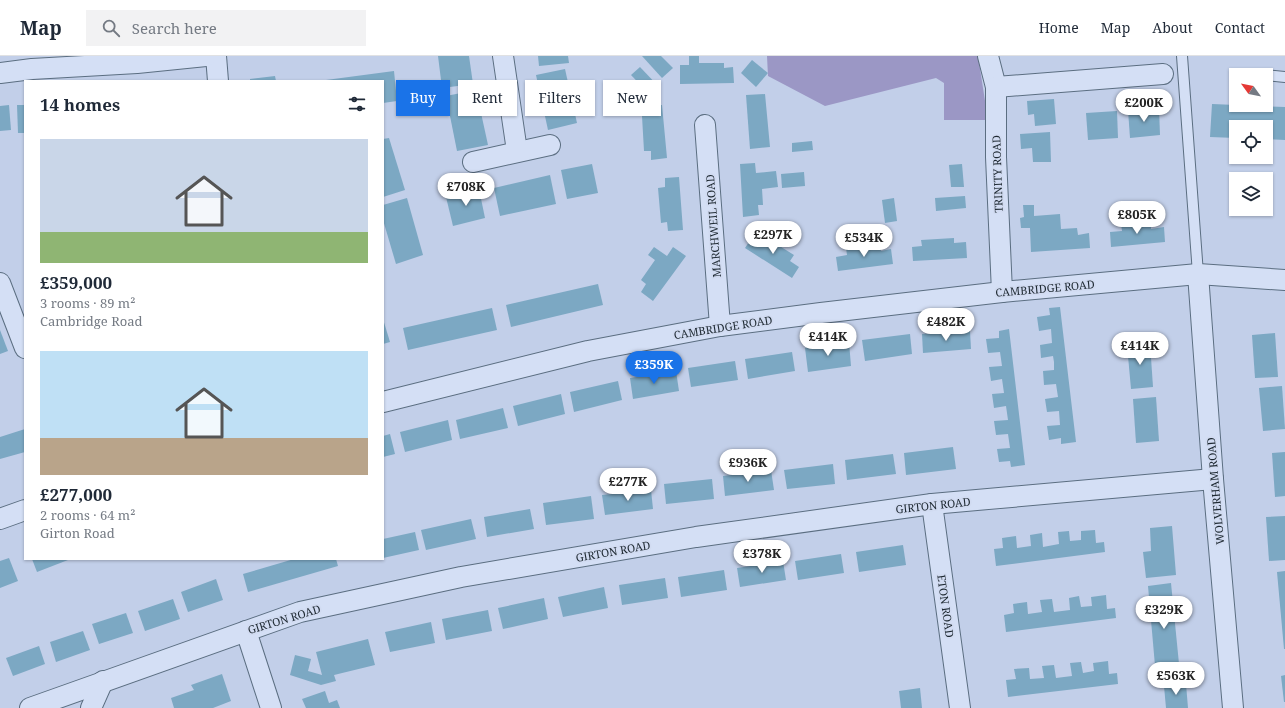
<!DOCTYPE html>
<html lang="en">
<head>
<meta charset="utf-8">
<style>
	body { margin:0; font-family:"Noto Serif",serif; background:#f2f2f3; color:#1f2937; height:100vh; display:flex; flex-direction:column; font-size:15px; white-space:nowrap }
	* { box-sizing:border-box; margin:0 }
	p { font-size:13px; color:#747a83 }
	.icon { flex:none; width:22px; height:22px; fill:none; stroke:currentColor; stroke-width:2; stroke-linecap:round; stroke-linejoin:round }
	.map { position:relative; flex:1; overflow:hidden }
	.panel { position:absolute; left:24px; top:24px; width:360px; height:480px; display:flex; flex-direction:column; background:#fff; border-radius:0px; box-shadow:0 1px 3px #0004 }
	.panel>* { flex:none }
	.hud { position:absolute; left:396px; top:24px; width:380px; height:36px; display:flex; gap:8px }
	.needle { width:26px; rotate:303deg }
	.tools { position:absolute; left:1229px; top:12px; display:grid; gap:8px }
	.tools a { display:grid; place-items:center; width:44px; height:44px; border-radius:0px; background:#fff; box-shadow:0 1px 3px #0004; font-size:20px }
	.price { position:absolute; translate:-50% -34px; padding:0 9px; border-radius:14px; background:#fff; color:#222; font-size:13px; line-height:26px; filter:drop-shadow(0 1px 2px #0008) }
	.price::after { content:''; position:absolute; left:50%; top:24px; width:12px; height:9px; margin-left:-6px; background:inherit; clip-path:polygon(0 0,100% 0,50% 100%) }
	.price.selected { background:#1a73e8; color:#fff }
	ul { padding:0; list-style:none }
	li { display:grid; align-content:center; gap:8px; height:212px; padding:0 16px }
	li span { display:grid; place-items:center; height:124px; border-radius:0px; color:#555 }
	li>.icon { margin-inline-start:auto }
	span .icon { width:72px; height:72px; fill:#fffc; stroke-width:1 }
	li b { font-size:17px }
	h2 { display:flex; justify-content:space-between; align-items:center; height:48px; padding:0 16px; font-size:17px }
	.pill { padding:0 14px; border-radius:0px; background:#fff; box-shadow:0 1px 3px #0004; font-size:14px; line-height:36px }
	.pill.selected { background:#1a73e8; color:#fff }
	header { display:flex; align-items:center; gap:24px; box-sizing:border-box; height:56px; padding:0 20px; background:#fff; border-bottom:1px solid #e0e1e3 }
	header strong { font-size:19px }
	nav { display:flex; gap:22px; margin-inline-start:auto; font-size:14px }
	.search { width:280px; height:36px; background:#f2f2f3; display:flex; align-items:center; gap:10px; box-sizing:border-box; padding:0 14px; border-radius:0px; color:#747a83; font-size:15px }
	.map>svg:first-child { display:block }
	.green { fill:#9b97c5 }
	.building { fill:#7ca8c3 }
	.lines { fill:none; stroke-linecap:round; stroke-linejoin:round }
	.service-casing { stroke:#5b6e81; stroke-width:12 }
	.minor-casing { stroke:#5b6e81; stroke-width:22 }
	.service { stroke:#d4dff5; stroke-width:10 }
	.minor { stroke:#d4dff5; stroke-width:20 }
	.labels { text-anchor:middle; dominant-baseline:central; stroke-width:3.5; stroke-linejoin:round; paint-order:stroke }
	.street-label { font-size:11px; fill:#1e2932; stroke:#d1dbf1 }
</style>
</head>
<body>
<header>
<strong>Map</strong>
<div class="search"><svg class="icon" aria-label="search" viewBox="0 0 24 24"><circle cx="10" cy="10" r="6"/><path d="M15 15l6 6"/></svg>Search here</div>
<nav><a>Home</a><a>Map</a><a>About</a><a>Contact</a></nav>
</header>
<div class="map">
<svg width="1285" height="652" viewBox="0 0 1285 652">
	<rect width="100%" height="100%" fill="#c2cfe9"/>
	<polygon class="green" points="767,0 978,0 988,64 944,64 944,27 936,22 825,50 768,20"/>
	<g class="building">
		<polygon points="438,0 469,0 473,28 442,32"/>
		<polygon points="538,0 568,0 569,7 539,10"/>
		<polygon points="642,0 661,0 673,12 662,22"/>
		<polygon points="689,0 699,0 699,7 724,7 724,12 733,11 734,27 680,28 680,9 689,9"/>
		<polygon points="752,4 768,17 756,31 741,17"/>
		<polygon points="640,11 660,32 651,40 631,19"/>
		<polygon points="565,13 577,67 548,74 536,19"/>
		<polygon points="394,15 397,45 383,47 383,25 326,25 326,24"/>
		<polygon points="275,20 276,25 250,25 250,23"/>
		<polygon points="476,34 488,89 457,95 446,40"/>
		<polygon points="765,38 770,91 750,93 746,39"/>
		<polygon points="1054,43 1056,68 1035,70 1034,58 1028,59 1027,45"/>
		<polygon points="1212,48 1285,51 1285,84 1266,83 1266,71 1236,71 1236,82 1210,81"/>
		<polygon points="9,49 11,74 0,75 0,50"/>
		<polygon points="17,49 25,49 25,77 18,77"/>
		<polygon points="662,49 667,102 651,104 651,95 644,95 642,60 649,60 648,50"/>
		<polygon points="1159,52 1160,79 1130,82 1128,54"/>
		<polygon points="1117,55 1118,82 1088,84 1086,57"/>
		<polygon points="1050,76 1051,106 1033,106 1032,92 1021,93 1020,78"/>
		<polygon points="389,82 405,134 383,141 383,83"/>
		<polygon points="812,85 813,94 792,96 792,87"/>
		<polygon points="755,107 756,117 776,115 778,131 762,133 763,149 758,149 759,159 743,161 740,108"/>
		<polygon points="592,108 598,137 567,143 561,114"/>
		<polygon points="962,108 964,131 951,131 949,109"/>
		<polygon points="804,116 805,130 782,132 781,118"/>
		<polygon points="550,119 556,148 500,160 494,132"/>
		<polygon points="679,121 683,174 668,175 667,166 661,167 658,132 665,131 665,122"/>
		<polygon points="479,133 485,162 453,170 446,141"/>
		<polygon points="965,140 966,152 936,155 935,142"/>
		<polygon points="407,142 423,199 396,208 383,164 383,149"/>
		<polygon points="894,142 897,165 885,167 882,144"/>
		<polygon points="1023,149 1034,149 1034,160 1060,158 1061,173 1077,172 1078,179 1089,177 1090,192 1031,196 1030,172 1021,172 1020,162 1024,161"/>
		<polygon points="1151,165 1151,173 1164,171 1165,186 1111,191 1110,176 1122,175 1121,168"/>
		<polygon points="753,180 761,186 765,181 794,199 790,205 799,211 792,222 745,192"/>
		<polygon points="954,182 954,187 966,186 967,202 913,205 912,191 922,190 921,184"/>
		<polygon points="880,188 881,195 891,193 893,208 838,215 836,201 847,199 846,192"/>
		<polygon points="654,191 667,200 673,191 686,200 653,245 641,236 646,228 641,224 655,204 648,199"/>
		<polygon points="598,228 603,249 511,271 506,249"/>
		<polygon points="1060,251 1076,386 1061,388 1061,382 1049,384 1047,370 1060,369 1059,355 1047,356 1045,343 1058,341 1056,328 1044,329 1043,315 1054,314 1054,306 1053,300 1041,302 1040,289 1052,287 1051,273 1039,275 1037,261 1050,259 1049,252"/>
		<polygon points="492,252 497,274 408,294 403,272"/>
		<polygon points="383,263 390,286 383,288"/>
		<polygon points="1009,273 1025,409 1011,411 1010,405 999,406 997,393 1010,392 1008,378 996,379 994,365 1008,364 1006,350 994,352 992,338 1004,337 1002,323 991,325 989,311 1002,310 1000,296 988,297 986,283 999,282 999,275"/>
		<polygon points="0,274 8,295 0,298"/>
		<polygon points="970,275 971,293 923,297 922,278"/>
		<polygon points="1275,277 1278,321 1255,322 1252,279"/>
		<polygon points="910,278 912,298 865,305 862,284"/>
		<polygon points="849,286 851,310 808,316 805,292"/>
		<polygon points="1150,287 1153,331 1131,333 1127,289"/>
		<polygon points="792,296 795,315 748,323 745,303"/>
		<polygon points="735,305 738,324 691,331 688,312"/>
		<polygon points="676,315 679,335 633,343 630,322"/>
		<polygon points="618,325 622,344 574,356 570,336"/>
		<polygon points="1282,330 1285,373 1263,375 1259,332"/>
		<polygon points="561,338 565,358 518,370 513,350"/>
		<polygon points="1156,341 1159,385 1136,387 1133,343"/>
		<polygon points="503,352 508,372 460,383 456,364"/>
		<polygon points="448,364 452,384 405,396 400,376"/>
		<polygon points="25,373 25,396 0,403 0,381"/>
		<polygon points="390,378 395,398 383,401 383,380"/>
		<polygon points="953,391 956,413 906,419 904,397"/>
		<polygon points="1285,396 1285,440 1275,441 1272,397"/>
		<polygon points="893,398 896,418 847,424 845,404"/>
		<polygon points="833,408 835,428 787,433 784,414"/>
		<polygon points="771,414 774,434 725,440 723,420"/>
		<polygon points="712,423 714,443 666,448 664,428"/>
		<polygon points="651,434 653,453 605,459 602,439"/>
		<polygon points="591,440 594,463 546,469 543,447"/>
		<polygon points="530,453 534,473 487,481 484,461"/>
		<polygon points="1285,460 1285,504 1269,505 1266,461"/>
		<polygon points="471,463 476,483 426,494 421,474"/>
		<polygon points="1172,470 1176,519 1146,522 1143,496 1151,495 1150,472"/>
		<polygon points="1095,474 1096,487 1104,486 1105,496 996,510 994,493 1003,492 1002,482 1016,480 1017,492 1031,490 1030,479 1042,477 1043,491 1059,488 1058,476 1069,475 1070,485 1081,484 1081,475"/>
		<polygon points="415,476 419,494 383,502 383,483"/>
		<polygon points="903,489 906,509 859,516 856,496"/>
		<polygon points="841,498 844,517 798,524 795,505"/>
		<polygon points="9,502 18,525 0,532 0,505"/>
		<polygon points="32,503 67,503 68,504 37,516"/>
		<polygon points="294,503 336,503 338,510 248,536 243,518"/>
		<polygon points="783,505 786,524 740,531 737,512"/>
		<polygon points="724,514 727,534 681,541 678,521"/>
		<polygon points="1285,515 1285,593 1284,593 1277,516"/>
		<polygon points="665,522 668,542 622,549 619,529"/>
		<polygon points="216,523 223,544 188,556 181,536"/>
		<polygon points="1171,527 1180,618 1156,621 1148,530"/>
		<polygon points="604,531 608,552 563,561 558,541"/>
		<polygon points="1106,539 1107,553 1115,552 1116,562 1006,576 1004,559 1014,557 1013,548 1027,546 1028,558 1042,556 1040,544 1052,543 1054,556 1070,554 1069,542 1079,540 1081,551 1092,550 1091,541"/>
		<polygon points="544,542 548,563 503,573 498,552"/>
		<polygon points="173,543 180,563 145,575 138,555"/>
		<polygon points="488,554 492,575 446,584 442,563"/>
		<polygon points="126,557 133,577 99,588 92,568"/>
		<polygon points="431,566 435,587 390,596 385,576"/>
		<polygon points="83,575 90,594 56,606 50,586"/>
		<polygon points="368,583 375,609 334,619 336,625 321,629 290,619 295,599 311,603 308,615 322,619 316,596"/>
		<polygon points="39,590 45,608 13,620 6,602"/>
		<polygon points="1108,605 1109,618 1117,617 1118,628 1008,641 1006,624 1016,623 1014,613 1029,612 1030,623 1044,622 1042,610 1054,609 1056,622 1072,620 1070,607 1081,606 1083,617 1094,615 1093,607"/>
		<polygon points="222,618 231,645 213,652 174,652 171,642 194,634 191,629"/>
		<polygon points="1285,619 1285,646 1284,646 1281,620"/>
		<polygon points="1186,628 1188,652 1166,652 1164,630"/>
		<polygon points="920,632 922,652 901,652 899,635"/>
		<polygon points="325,635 329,647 337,644 340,652 306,652 302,643"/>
	</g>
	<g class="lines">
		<defs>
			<g id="service">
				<polyline points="1182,0 1198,218"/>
				<polyline points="1251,18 1261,19"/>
				<polyline points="1266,19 1285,21"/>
			</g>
			<g id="minor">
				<polyline points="216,0 218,25"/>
				<polyline points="503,0 517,95"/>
				<polyline points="988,0 996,31 996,101 1002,236"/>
				<polyline points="0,17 32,13 137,7 206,0"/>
				<polyline points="996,31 1163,18"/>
				<polyline points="705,69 720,270"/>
				<polyline points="473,106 550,89"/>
				<polyline points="1198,218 1213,423 1233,652"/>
				<polyline points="0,227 25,292"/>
				<polyline points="383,346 588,295 720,270 821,257 1002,236 1198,218 1285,224"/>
				<polyline points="932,448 960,652"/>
				<polyline points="0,463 25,454"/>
				<polyline points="246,575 271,652"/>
				<polyline points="30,652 300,556 461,521 696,481 932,448 1213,423"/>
				<polyline points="91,652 103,625"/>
			</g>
		</defs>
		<use href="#service" class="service-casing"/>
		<use href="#minor" class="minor-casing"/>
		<use href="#service" class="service"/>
		<use href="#minor" class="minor"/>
	</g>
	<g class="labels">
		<g class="street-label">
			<text transform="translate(997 118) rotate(-92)">TRINITY ROAD</text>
			<text transform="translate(713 170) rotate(-94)">MARCHWEIL ROAD</text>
			<text transform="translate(1045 232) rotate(-5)">CAMBRIDGE ROAD</text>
			<text transform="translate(723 271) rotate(-9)">CAMBRIDGE ROAD</text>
			<text transform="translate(1215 435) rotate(-95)">WOLVERHAM ROAD</text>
			<text transform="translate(933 449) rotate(-6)">GIRTON ROAD</text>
			<text transform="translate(613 495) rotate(-10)">GIRTON ROAD</text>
			<text transform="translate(946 550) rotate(82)">ETON ROAD</text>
			<text transform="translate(284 563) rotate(-17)">GIRTON ROAD</text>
		</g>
	</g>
</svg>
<div class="tools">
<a><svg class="needle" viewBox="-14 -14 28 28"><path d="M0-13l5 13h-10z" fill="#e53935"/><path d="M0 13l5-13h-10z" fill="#747a83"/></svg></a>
<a><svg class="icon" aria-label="locate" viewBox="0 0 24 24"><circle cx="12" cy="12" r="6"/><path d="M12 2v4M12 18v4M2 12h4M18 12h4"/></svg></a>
<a><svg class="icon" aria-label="layers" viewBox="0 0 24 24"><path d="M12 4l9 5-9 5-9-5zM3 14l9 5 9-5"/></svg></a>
</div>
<b class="price" style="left:1144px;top:67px">£200K</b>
<b class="price" style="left:466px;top:151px">£708K</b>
<b class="price" style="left:1137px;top:179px">£805K</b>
<b class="price" style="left:773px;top:199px">£297K</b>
<b class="price" style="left:864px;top:202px">£534K</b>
<b class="price" style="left:946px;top:286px">£482K</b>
<b class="price" style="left:828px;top:301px">£414K</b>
<b class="price" style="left:1140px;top:310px">£414K</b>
<b class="price selected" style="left:654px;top:329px">£359K</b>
<b class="price" style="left:748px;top:427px">£936K</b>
<b class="price" style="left:628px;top:446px">£277K</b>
<b class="price" style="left:762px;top:518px">£378K</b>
<b class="price" style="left:1164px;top:574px">£329K</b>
<b class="price" style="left:1176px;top:640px">£563K</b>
<div class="hud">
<a class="pill selected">Buy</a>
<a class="pill">Rent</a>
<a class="pill">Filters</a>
<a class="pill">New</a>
</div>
<section class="panel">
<h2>14 homes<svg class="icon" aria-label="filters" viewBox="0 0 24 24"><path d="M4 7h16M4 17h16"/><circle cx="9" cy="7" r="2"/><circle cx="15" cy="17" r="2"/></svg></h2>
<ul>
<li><span style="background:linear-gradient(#c9d6e8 75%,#8fb573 0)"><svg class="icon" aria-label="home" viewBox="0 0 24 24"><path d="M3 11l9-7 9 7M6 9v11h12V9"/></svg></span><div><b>£359,000</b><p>3 rooms · 89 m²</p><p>Cambridge Road</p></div></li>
<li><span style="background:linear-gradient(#bfe0f5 70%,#b9a48a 0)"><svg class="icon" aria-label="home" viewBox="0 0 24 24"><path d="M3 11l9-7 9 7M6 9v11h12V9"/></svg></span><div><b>£277,000</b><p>2 rooms · 64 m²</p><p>Girton Road</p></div></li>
</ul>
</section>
</div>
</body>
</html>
